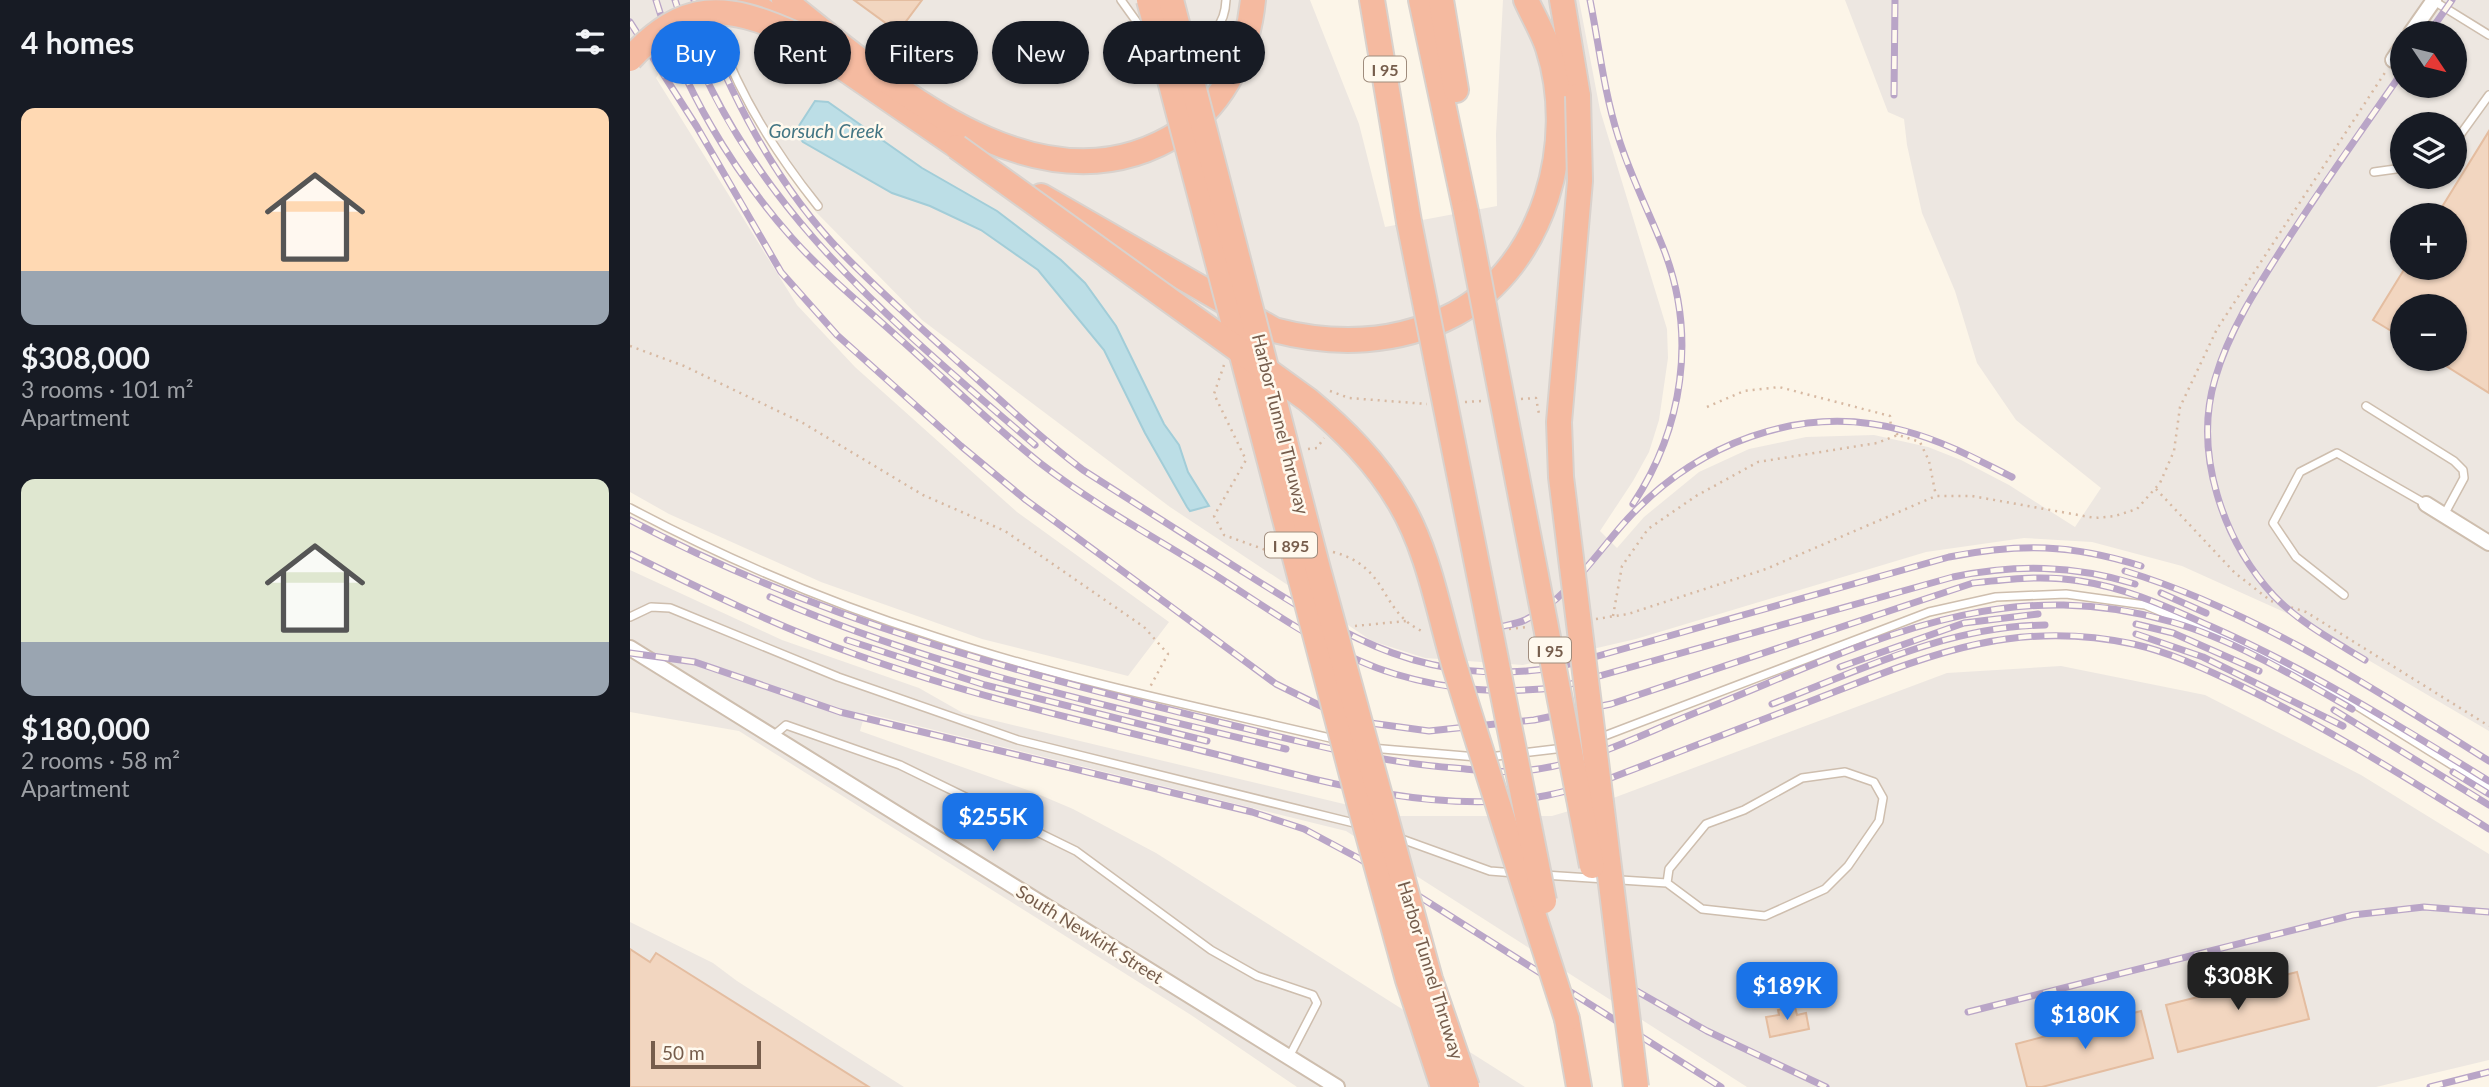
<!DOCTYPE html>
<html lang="en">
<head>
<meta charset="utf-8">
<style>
	body { margin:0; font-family:Lato,sans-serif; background:#20242c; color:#f1f3f6; height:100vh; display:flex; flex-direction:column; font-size:26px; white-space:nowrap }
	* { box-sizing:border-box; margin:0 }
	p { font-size:23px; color:#9ea1a6 }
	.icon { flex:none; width:38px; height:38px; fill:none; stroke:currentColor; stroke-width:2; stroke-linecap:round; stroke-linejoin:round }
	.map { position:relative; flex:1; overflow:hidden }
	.side { display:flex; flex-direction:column; background:#171b24; width:630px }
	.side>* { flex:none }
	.guide { position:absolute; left:21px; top:21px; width:665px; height:63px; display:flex; gap:14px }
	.needle { width:46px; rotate:125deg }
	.controls { position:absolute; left:1760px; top:21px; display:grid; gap:14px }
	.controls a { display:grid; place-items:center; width:77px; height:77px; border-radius:50%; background:#171b24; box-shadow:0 2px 5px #0004; font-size:35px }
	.scale { position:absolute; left:21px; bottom:18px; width:110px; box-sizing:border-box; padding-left:7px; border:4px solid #765d4c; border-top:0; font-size:19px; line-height:24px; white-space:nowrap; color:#765d4c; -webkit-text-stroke:5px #fff9ee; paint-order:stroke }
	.price { position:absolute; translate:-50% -60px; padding:0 16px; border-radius:14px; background:#1a73e8; color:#fff; font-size:23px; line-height:46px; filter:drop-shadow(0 2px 4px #0008) }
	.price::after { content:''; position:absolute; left:50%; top:42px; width:21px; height:16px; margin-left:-10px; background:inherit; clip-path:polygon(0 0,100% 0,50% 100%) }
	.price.current { background:#222; color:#fff }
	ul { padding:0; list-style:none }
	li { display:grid; align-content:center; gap:14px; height:371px; padding:0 21px }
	li span { display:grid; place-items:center; height:217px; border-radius:14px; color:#555 }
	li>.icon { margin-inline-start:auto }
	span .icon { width:126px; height:126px; fill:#fffc; stroke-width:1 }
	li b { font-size:30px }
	h2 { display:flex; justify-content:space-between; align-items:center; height:84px; padding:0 21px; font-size:30px }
	.tag { padding:0 24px; border-radius:32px; background:#171b24; box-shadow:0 2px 5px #0004; font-size:24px; line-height:63px }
	.tag.current { background:#1a73e8; color:#fff }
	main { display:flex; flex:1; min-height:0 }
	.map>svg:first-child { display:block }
	.industrial { fill:#ede7e1; fill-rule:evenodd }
	.water { fill:#bcdee6; stroke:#a2cdd8; stroke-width:2 }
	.building { fill:#f2d6c0; stroke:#e4bda0; stroke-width:2 }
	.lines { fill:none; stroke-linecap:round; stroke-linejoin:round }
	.service-casing { stroke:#cebeae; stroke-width:10 }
	.minor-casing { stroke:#cebeae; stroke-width:18 }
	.motorway-casing { stroke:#d9d2cd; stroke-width:28 }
	.path { stroke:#d7b9a2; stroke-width:2.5; stroke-dasharray:2 5; stroke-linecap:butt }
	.service { stroke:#fff; stroke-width:7 }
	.minor { stroke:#fff; stroke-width:14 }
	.motorway { stroke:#f5baa0; stroke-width:24 }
	.rail-casing { stroke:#b9a5c7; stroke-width:7 }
	.rail { stroke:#fff9ee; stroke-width:4.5; stroke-dasharray:13; stroke-linecap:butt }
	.motorway-bridge-casing { stroke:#d9d2cd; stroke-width:28; stroke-linecap:butt }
	.motorway-bridge { stroke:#f5baa0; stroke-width:24 }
	.labels { text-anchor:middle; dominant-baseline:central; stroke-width:5; stroke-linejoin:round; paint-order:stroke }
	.shield { fill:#fff9ee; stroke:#9f8c7d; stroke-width:2 }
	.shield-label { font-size:16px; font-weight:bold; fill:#765d4c }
	.street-label { font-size:18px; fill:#765d4c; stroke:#fff9ee }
	.water-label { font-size:19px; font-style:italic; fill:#427583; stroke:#fff9ee }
</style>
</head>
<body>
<main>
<section class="side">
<h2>4 homes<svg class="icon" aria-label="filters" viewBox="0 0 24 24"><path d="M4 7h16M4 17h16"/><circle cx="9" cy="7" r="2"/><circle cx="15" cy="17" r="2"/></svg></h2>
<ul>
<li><span style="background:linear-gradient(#ffd9b3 75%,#9aa5b1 0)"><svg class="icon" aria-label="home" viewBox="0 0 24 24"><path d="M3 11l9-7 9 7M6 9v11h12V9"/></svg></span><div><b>$308,000</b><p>3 rooms · 101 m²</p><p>Apartment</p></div></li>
<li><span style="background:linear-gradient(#dfe7d0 75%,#9aa5b1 0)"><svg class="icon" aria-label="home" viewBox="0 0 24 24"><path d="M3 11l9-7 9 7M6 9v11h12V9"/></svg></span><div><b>$180,000</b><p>2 rooms · 58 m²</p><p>Apartment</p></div></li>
</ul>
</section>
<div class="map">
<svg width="1859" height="1087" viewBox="0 0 1859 1087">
	<rect width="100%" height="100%" fill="#fcf5e8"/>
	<g class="industrial">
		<path d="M0 0H680L729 124 755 227 867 206 866 134 873 0H949L970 110 1037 329 1038 358 1029 420 1019 452 1003 481 970 531 987 548 1014 517 1069 472 1119 449 1176 437 1244 435 1298 447 1331 460 1379 485 1445 527 1471 488 1386 420 1347 363 1325 291 1292 213 1277 145 1274 119 1258 112 1215 0H1859V731L1665 617 1552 566 1462 542 1394 538 1296 552 1006 639 893 665 795 658 742 641 540 507 292 320 186 212 108 82 73 1 26 78 167 305 225 367 387 512 539 622 498 676 352 639 191 582 39 514 0 492ZM1773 33H1825V86H1773ZM1773 124H1825V177H1773ZM1773 215H1825V268H1773ZM1773 306H1825V359H1773Z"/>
		<polygon points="0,570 152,640 289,688 333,713 764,816 922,816 986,797 1317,673 1431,666 1575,695 1731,775 1859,854 1859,1060 1746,1087 1117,1087 716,831 235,713 230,731 403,792 443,809 526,853 895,1087 667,1087 561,1015 109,731 0,712"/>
		<polygon points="0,922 83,963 107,981 274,1087 0,1087"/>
	</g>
	<polygon class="water" points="185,101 198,102 292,168 367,211 431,260 455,283 486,326 534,424 549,445 558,472 579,506 560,511 557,507 515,433 474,350 408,270 351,230 300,206 262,193 173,142 165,132"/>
	<g class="building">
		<polygon points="224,0 292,0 268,32"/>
		<polygon points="1859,131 1859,393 1805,359 1825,359 1825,306 1773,306 1773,338 1743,320 1775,268 1825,268 1825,215 1807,215"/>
		<polygon points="0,949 20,962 26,953 239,1087 0,1087"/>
		<polygon points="1667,972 1679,1019 1548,1052 1536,1005"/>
		<polygon points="1165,1007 1167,1015 1176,1013 1179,1029 1140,1037 1136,1017 1149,1015 1148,1010"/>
		<polygon points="1511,1011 1523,1058 1412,1087 1397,1087 1386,1044"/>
	</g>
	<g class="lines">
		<defs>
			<g id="service">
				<path d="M84 0C85 10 83 23 87 32 109 94 147 155 188 206"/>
				<polyline points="491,0 514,32 521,36"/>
				<polyline points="1804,1 1859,35"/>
				<path d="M559 45C582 38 595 25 596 0"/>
				<polyline points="1825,142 1859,95"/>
				<polyline points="1744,172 1773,168"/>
				<polyline points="1736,406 1824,461 1833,470 1834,478 1814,515"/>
				<path d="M0 508C96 559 199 603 303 636 435 680 573 708 709 740"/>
				<polyline points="1714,595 1666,557 1643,523 1670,472 1707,453 1796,504"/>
				<polyline points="0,617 21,607 40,608 208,677 388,740 728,824"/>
				<polyline points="143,736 156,725 270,765 446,851 581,950 627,976 683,995 687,1003 659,1057"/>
				<polyline points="969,738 1299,612 1366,597 1436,594 1515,605 1617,648 1716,699 1859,788"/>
				<polyline points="741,748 847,757"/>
				<polyline points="859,757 934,748"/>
				<polyline points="766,837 860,871 885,873"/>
				<polyline points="914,875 1037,883 1072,909 1135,916 1195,889 1218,866 1249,821 1253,798 1244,782 1215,772 1172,778 1114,810 1076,824 1039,869 1037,883"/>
			</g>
			<g id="minor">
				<polyline points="1781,33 1804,0"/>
				<polyline points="1763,60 1773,45"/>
				<polyline points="1796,504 1859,543"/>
				<polyline points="0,648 707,1087"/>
			</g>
			<g id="motorway">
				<polyline points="119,0 164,34 343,157"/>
				<path d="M154 0C260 84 412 223 552 131 596 101 618 51 623 0"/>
				<polyline points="742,0 779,222"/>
				<polyline points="791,0 836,212"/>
				<polyline points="811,0 826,90"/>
				<polyline points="932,0 948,96"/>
				<path d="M411 196 644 330C705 346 768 344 825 314 915 265 948 141 918 48 913 32 903 16 896 0"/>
				<polyline points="937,1019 949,1087"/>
			</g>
		</defs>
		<use href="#service" class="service-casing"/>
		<use href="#minor" class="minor-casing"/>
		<use href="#motorway" class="motorway-casing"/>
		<g class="path">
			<polyline points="0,346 54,366 173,423 293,495 375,531 514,627 538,654 520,687"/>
			<polyline points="594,365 584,394 616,460 584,516 594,535 644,553"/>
			<polyline points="700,391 719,398 797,404"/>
			<polyline points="891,399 906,398 909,414"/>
			<polyline points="835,402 852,401"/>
			<polyline points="1077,407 1114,391 1149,387 1260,416 1261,428 1268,435"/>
			<polyline points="678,449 687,448 694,438"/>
			<polyline points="1526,489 1605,573 1641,601 1676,612 1859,726"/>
			<path d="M703 552C761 567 748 612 794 632"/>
			<polyline points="983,616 992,566 1018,529 1066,496 1128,462 1247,443 1268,435 1290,442 1299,461 1306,496"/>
			<polyline points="966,619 998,614 1136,569 1306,496 1342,496 1465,518 1485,516 1507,509 1530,483 1544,451 1550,407 1587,329 1756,71"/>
			<polyline points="725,626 776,621"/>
			<polyline points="879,629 897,627"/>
		</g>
		<use href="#service" class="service"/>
		<use href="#minor" class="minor"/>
		<use href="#motorway" class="motorway"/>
		<defs>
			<g id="rail">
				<path d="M26 0C52 87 102 170 162 238 195 275 234 306 271 340 317 381 362 425 410 463 463 504 524 537 582 573 639 609 699 654 765 674 821 691 873 694 930 687L1323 577C1386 564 1443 565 1505 584"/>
				<path d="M45 0C106 195 256 317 405 445"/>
				<path d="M64 0C99 92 144 183 213 254 249 291 288 325 325 359 367 397 408 436 453 470 504 503 556 535 607 568 715 636 794 689 929 667L1319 557C1390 543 1441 544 1511 566"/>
				<path d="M960 0C969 45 974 92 988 136 1000 175 1019 212 1034 250 1067 336 1053 428 1003 504"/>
				<path d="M0 22 67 127 151 272 207 335 331 446 396 500 646 684 701 711 733 722 799 731 904 720 981 704 1343 583C1379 579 1414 575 1450 581 1497 588 1537 607 1580 626 1678 669 1768 725 1859 781"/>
				<polyline points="1799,33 1822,0"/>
				<polyline points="1264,95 1265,0"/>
				<path d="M0 520C191 621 385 672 593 723 671 742 746 762 825 768 847 770 867 773 889 771 951 768 1013 733 1070 711 1229 648 1366 570 1542 622 1604 640 1666 677 1722 709"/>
				<path d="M0 554C74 591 149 627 227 655 333 693 443 719 553 746 661 772 789 815 901 798 926 795 949 787 973 781 1041 755 1108 729 1176 703 1290 659 1378 617 1503 644 1539 652 1573 668 1607 684 1695 726 1776 778 1859 829"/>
				<path d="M1495 571C1626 611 1744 689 1859 761"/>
				<polyline points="1531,593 1576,613"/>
				<path d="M140 597C305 669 482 707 656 749"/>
				<polyline points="1506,624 1543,633 1629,671"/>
				<path d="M869 627C877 625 887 624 895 620 934 602 965 556 993 524 1063 445 1170 401 1275 431 1313 441 1348 460 1382 477"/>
				<polyline points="1506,634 1573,657 1713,726"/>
				<polyline points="217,640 355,685 577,741"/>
				<polyline points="0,653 65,662 210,712 622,812 674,829 730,859 1091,1087"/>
				<path d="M1735 660C1704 641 1670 623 1644 596 1593 541 1563 453 1585 379 1599 331 1626 289 1653 247 1691 187 1732 130 1773 71"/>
				<polyline points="1210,667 1334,623 1408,614"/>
				<path d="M1142 704C1230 670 1319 626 1415 625"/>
				<polyline points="1704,710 1859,805"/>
				<polyline points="1823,772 1859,794"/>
				<polyline points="1003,989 1077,1031 1196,1087"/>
				<polyline points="1338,1012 1723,915 1794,907 1859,912"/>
				<polyline points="1800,1087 1859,1072"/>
			</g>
		</defs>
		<use href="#rail" class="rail-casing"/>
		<use href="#rail" class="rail"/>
		<defs>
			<g id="motorway-bridge">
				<polyline points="519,0 729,802 778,980 813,1087"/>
				<polyline points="541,0 688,569 800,979 837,1087"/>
				<path d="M0 59C54 0 95 3 164 34"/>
				<polyline points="948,96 950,181 929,422 931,477 1006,1087"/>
				<path d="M327 147 678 400C714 430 746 462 770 503 799 552 808 610 824 664 860 782 899 900 937 1019"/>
				<polyline points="836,212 962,866"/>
				<polyline points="779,222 914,901"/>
			</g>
		</defs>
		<use href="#motorway-bridge" class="motorway-bridge-casing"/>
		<use href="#motorway-bridge" class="motorway-bridge"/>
	</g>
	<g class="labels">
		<g class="shield">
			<rect x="734" y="56.5" width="42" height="25" rx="5"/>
			<rect x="635" y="532.5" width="52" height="25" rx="5"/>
			<rect x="899" y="637.5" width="42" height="25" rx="5"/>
		</g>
		<g class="shield-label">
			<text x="755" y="69">I 95</text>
			<text x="661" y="545">I 895</text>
			<text x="920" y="650">I 95</text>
		</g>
		<g class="street-label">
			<text transform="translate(651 424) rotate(76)">Harbor Tunnel Thruway</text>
			<text transform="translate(460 934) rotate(32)">South Newkirk Street</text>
			<text transform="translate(801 970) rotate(73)">Harbor Tunnel Thruway</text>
		</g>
		<g class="water-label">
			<text x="196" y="130">Gorsuch Creek</text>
		</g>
	</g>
</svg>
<div class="controls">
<a><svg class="needle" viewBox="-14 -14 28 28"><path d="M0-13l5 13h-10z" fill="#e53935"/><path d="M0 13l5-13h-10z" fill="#9ea1a6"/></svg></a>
<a><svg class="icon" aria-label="layers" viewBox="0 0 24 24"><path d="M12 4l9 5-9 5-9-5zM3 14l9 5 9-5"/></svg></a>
<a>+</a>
<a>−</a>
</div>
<div class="scale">50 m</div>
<b class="price" style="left:363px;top:853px">$255K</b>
<b class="price current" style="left:1608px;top:1012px">$308K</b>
<b class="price" style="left:1157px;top:1022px">$189K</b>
<b class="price" style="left:1455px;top:1051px">$180K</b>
<div class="guide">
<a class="tag current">Buy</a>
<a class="tag">Rent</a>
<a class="tag">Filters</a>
<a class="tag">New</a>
<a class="tag">Apartment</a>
</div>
</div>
</main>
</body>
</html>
